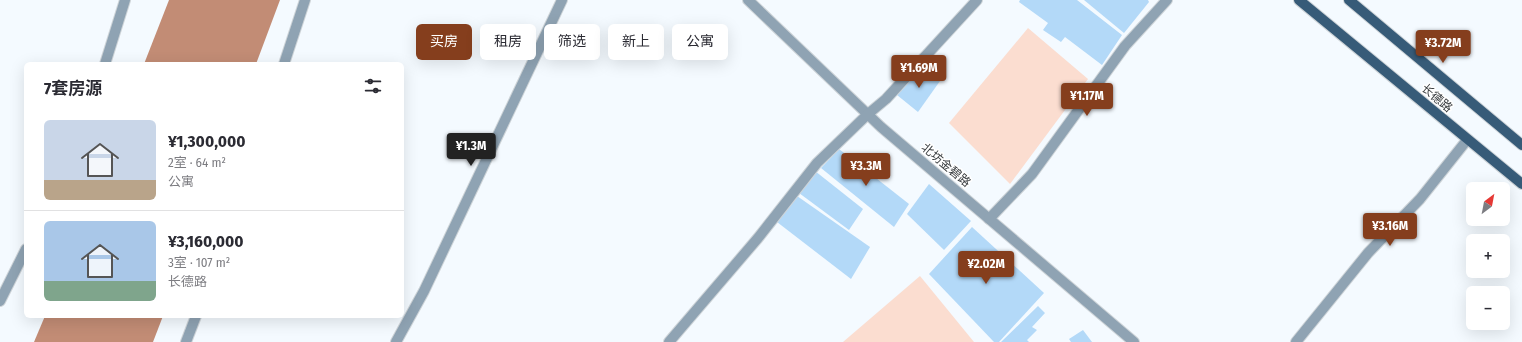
<!DOCTYPE html>
<html lang="zh">
<head>
<meta charset="utf-8">
<style>
	body { margin:0; font-family:"Fira Sans Condensed","Noto Sans SC",sans-serif; background:#f7f7f7; color:#2b2b33; height:100vh; display:flex; flex-direction:column; font-size:15px; white-space:nowrap }
	* { box-sizing:border-box; margin:0 }
	p { font-size:13px; color:#7c7c81 }
	.icon { flex:none; width:22px; height:22px; fill:none; stroke:currentColor; stroke-width:2; stroke-linecap:round; stroke-linejoin:round }
	.map { position:relative; flex:1; overflow:hidden }
	.drawer { position:absolute; left:24px; top:62px; width:380px; height:256px; display:flex; flex-direction:column; background:#fff; border-radius:6px; box-shadow:0 4px 16px #0002 }
	.drawer>* { flex:none }
	.top-card { position:absolute; left:416px; top:24px; width:380px; height:36px; display:flex; gap:8px }
	.needle { width:26px; rotate:32deg }
	.buttons { position:absolute; left:1466px; top:182px; display:grid; gap:8px }
	.buttons a { display:grid; place-items:center; width:44px; height:44px; border-radius:6px; background:#fff; box-shadow:0 4px 16px #0002; font-size:20px }
	.price { position:absolute; translate:-50% -34px; padding:0 9px; border-radius:4px; background:#853e1d; color:#fff; font-size:13px; line-height:26px; filter:drop-shadow(0 1px 2px #0008) }
	.price::after { content:''; position:absolute; left:50%; top:24px; width:12px; height:9px; margin-left:-6px; background:inherit; clip-path:polygon(0 0,100% 0,50% 100%) }
	.price.active { background:#222; color:#fff }
	ul { padding:0; list-style:none }
	li { display:flex; align-items:center; gap:12px; height:100px; padding:0 20px }
	li+li { border-top:1px solid #e1e1e2 }
	li span { display:grid; place-items:center; flex:none; width:112px; height:80px; border-radius:6px; color:#555 }
	li>.icon { margin-inline-start:auto }
	span .icon { width:48px; height:48px; fill:#fffc; stroke-width:1 }
	li b { font-size:17px }
	h2 { display:flex; justify-content:space-between; align-items:center; height:48px; padding:0 20px; font-size:17px }
	.chip { padding:0 14px; border-radius:6px; background:#fff; box-shadow:0 4px 16px #0002; font-size:14px; line-height:36px }
	.chip.active { background:#853e1d; color:#fff }
	.map>svg:first-child { display:block }
	.green { fill:#fbddd0 }
	.water { fill:#c28c75 }
	.building { fill:#b3d9f8 }
	.lines { fill:none; stroke-linecap:round; stroke-linejoin:round }
	.minor-casing { stroke:#ced4d8; stroke-width:12 }
	.major-casing { stroke:#ced4d8; stroke-width:12 }
	.minor { stroke:#8fa3b3; stroke-width:10 }
	.major { stroke:#375b78; stroke-width:10 }
	.labels { text-anchor:middle; dominant-baseline:central; stroke-width:3; stroke-linejoin:round; paint-order:stroke }
	.street-label { font-size:12px; fill:#373b3e; stroke:#fff }
</style>
</head>
<body>
<div class="map">
<svg width="1522" height="342" viewBox="0 0 1522 342">
	<rect width="100%" height="100%" fill="#f4faff"/>
	<g class="green">
		<polygon points="1028,28 1088,79 1010,184 949,123"/>
		<polygon points="920,276 974,342 843,342"/>
	</g>
	<g class="water">
		<polygon points="169,0 280,0 256,64 144,64"/>
		<polygon points="45,316 163,316 153,342 34,342"/>
	</g>
	<g class="building">
		<polygon points="1020,0 1077,0 1122,35 1102,65 1065,37 1061,42 1043,30 1048,23 1019,2"/>
		<polygon points="1084,0 1148,0 1149,2 1124,33"/>
		<polygon points="920,66 940,81 918,112 897,95"/>
		<polygon points="839,149 909,204 894,227 821,168"/>
		<polygon points="815,171 863,209 849,230 799,193"/>
		<polygon points="929,184 971,221 944,250 907,214"/>
		<polygon points="797,196 870,247 851,279 777,222"/>
		<polygon points="972,227 1044,293 999,342 994,342 929,274"/>
		<polygon points="1038,306 1045,313 1032,327 1037,330 1027,340 1029,342 1001,342"/>
		<polygon points="1083,330 1092,342 1071,342 1069,339"/>
	</g>
	<g class="lines">
		<defs>
			<g id="minor">
				<polyline points="748,0 881,127 1134,342"/>
				<polyline points="105,64 125,0"/>
				<polyline points="284,64 305,0"/>
				<polyline points="989,219 1032,174 1125,46 1167,0"/>
				<polyline points="0,301 26,249"/>
				<polyline points="186,342 196,316"/>
				<polyline points="396,342 424,291 562,0"/>
				<polyline points="669,342 758,238 817,163 868,114 886,99 977,0"/>
				<polyline points="1296,342 1368,253 1420,199 1467,140"/>
			</g>
			<g id="major">
				<polyline points="1299,0 1522,184"/>
				<polyline points="1349,0 1522,145"/>
			</g>
		</defs>
		<use href="#minor" class="minor-casing"/>
		<use href="#major" class="major-casing"/>
		<use href="#minor" class="minor"/>
		<use href="#major" class="major"/>
	</g>
	<g class="labels">
		<g class="street-label">
			<text transform="translate(1437 98) rotate(40)">长德路</text>
			<text transform="translate(946 165) rotate(40)">北坊金碧路</text>
		</g>
	</g>
</svg>
<div class="buttons">
<a><svg class="needle" viewBox="-14 -14 28 28"><path d="M0-13l5 13h-10z" fill="#e53935"/><path d="M0 13l5-13h-10z" fill="#7c7c81"/></svg></a>
<a>+</a>
<a>−</a>
</div>
<b class="price" style="left:1443px;top:64px">¥3.72M</b>
<b class="price" style="left:919px;top:89px">¥1.69M</b>
<b class="price" style="left:1087px;top:117px">¥1.17M</b>
<b class="price active" style="left:471px;top:167px">¥1.3M</b>
<b class="price" style="left:866px;top:187px">¥3.3M</b>
<b class="price" style="left:1390px;top:247px">¥3.16M</b>
<b class="price" style="left:986px;top:285px">¥2.02M</b>
<div class="top-card">
<a class="chip active">买房</a>
<a class="chip">租房</a>
<a class="chip">筛选</a>
<a class="chip">新上</a>
<a class="chip">公寓</a>
</div>
<section class="drawer">
<h2>7套房源<svg class="icon" aria-label="filters" viewBox="0 0 24 24"><path d="M4 7h16M4 17h16"/><circle cx="9" cy="7" r="2"/><circle cx="15" cy="17" r="2"/></svg></h2>
<ul>
<li><span style="background:linear-gradient(#c9d6e8 75%,#b9a48a 0)"><svg class="icon" aria-label="home" viewBox="0 0 24 24"><path d="M3 11l9-7 9 7M6 9v11h12V9"/></svg></span><div><b>¥1,300,000</b><p>2室 · 64 m²</p><p>公寓</p></div></li>
<li><span style="background:linear-gradient(#a9c7e8 75%,#7fa58c 0)"><svg class="icon" aria-label="home" viewBox="0 0 24 24"><path d="M3 11l9-7 9 7M6 9v11h12V9"/></svg></span><div><b>¥3,160,000</b><p>3室 · 107 m²</p><p>长德路</p></div></li>
</ul>
</section>
</div>
</body>
</html>
